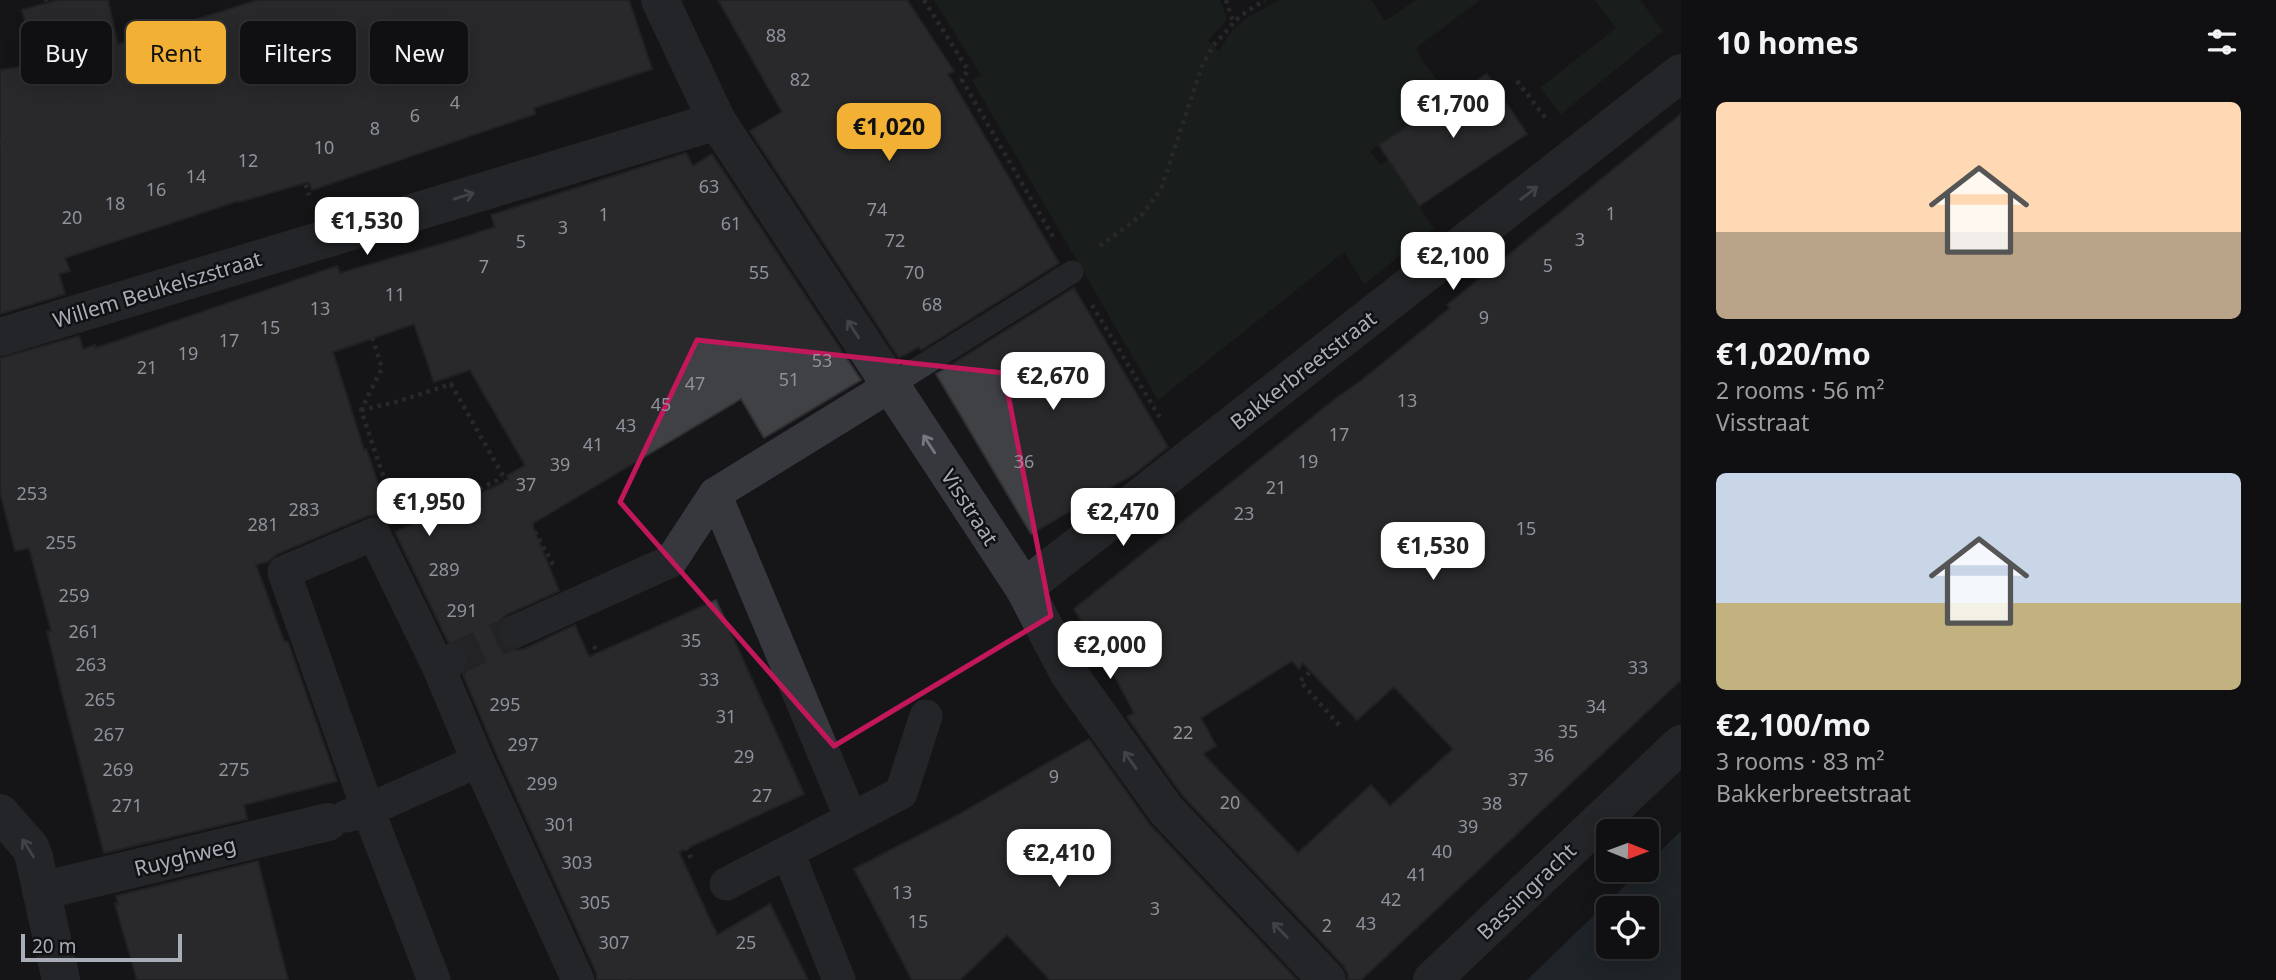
<!DOCTYPE html>
<html lang="en">
<head>
<meta charset="utf-8">
<style>
	body { margin:0; font-family:"Noto Sans",sans-serif; background:#1e1e20; color:#f1f3f6; height:100vh; display:flex; flex-direction:column; font-size:26px; white-space:nowrap }
	* { box-sizing:border-box; margin:0 }
	p { font-size:23px; color:#9c9d9f }
	.icon { flex:none; width:38px; height:38px; fill:none; stroke:currentColor; stroke-width:2; stroke-linecap:round; stroke-linejoin:round }
	.map { position:relative; flex:1; overflow:hidden }
	.drawer { display:flex; flex-direction:column; background:#101012; width:595px }
	.drawer>* { flex:none }
	.banner { position:absolute; left:21px; top:21px; width:665px; height:63px; display:flex; gap:14px }
	.needle { width:46px; rotate:91deg }
	.fabs { position:absolute; left:1596px; top:819px; display:grid; gap:14px }
	.fabs a { display:grid; place-items:center; width:63px; height:63px; border-radius:10px; background:#101012; box-shadow:0 4px 18px #0003,0 0 0 2px #303032; font-size:35px }
	.scale { position:absolute; left:21px; bottom:18px; width:161px; box-sizing:border-box; padding-left:7px; border:4px solid #a8adb8; border-top:0; font-size:19px; line-height:24px; white-space:nowrap; color:#a8adb8; -webkit-text-stroke:5px #111113; paint-order:stroke }
	.price { position:absolute; translate:-50% -60px; padding:0 16px; border-radius:14px; background:#fff; color:#222; font-size:23px; line-height:46px; filter:drop-shadow(0 2px 4px #0008) }
	.price::after { content:''; position:absolute; left:50%; top:42px; width:21px; height:16px; margin-left:-10px; background:inherit; clip-path:polygon(0 0,100% 0,50% 100%) }
	.price.on { background:#f2b134; color:#111 }
	ul { padding:0; list-style:none }
	li { display:grid; align-content:center; gap:14px; height:371px; padding:0 35px }
	li span { display:grid; place-items:center; height:217px; border-radius:10px; color:#555 }
	li>.icon { margin-inline-start:auto }
	span .icon { width:126px; height:126px; fill:#fffc; stroke-width:1 }
	li b { font-size:30px }
	h2 { display:flex; justify-content:space-between; align-items:center; height:84px; padding:0 35px; font-size:30px }
	.pill { padding:0 24px; border-radius:10px; background:#101012; box-shadow:0 4px 18px #0003,0 0 0 2px #303032; font-size:24px; line-height:63px }
	.pill.on { background:#f2b134; color:#111 }
	main { display:flex; flex:1; min-height:0 }
	.map>svg:first-child { display:block }
	.green { fill:#1e261f }
	.water { fill:#2c353c; fill-rule:evenodd }
	.building { fill:#404145; stroke:#303034; stroke-width:2; fill-rule:evenodd }
	.lines { fill:none; stroke-linecap:round; stroke-linejoin:round }
	.pedestrian-tunnel { stroke:#333438; stroke-width:33; stroke-dasharray:33 17; stroke-linecap:butt }
	.path { stroke:#3d3f44; stroke-width:4.5; stroke-dasharray:3.5 5; stroke-linecap:butt }
	.service { stroke:#37383d; stroke-width:23 }
	.pedestrian { stroke:#37383d; stroke-width:33 }
	.minor { stroke:#37383d; stroke-width:38 }
	.oneway { stroke:#757881 }
	.marked { fill:none; stroke:#c2185b; stroke-width:5; stroke-linejoin:round }
	.labels { text-anchor:middle; dominant-baseline:central; stroke-width:5; stroke-linejoin:round; paint-order:stroke }
	.number-label { font-size:18px; fill:#8e929b }
	.street-label { font-size:21px; fill:#a8adb8; stroke:#111113 }
</style>
</head>
<body>
<main>
<div class="map">
<svg width="1681" height="980" viewBox="0 0 1681 980">
	<rect width="100%" height="100%" fill="#161618"/>
	<g class="green">
		<polygon points="934,0 1220,0 1227,19 1208,41 1219,51 1232,30 1250,16 1280,0 1371,0 1385,21 1416,0 1480,0 1416,48 1421,59 1451,97 1370,151 1380,165 1388,160 1434,229 1364,284 1344,252 1158,400 972,80 981,75"/>
		<polygon points="1595,0 1640,0 1663,31 1561,114 1540,88 1616,28"/>
	</g>
	<path class="water" d="M1681 831V980H1527L1641 870H1647V864ZM1608 908H1647V947H1608Z"/>
	<g class="building">
		<polygon points="58,0 108,0 118,44 258,0 629,0 652,69 534,108 535,114 312,190 309,182 239,202 238,201 65,258 70,271 59,274 65,294 0,314 0,70 36,65 22,10"/>
		<polygon points="718,0 907,0 954,71 948,74 1059,263 921,350 919,347 899,358 750,131 782,112"/>
		<polygon points="1487,74 1527,134 1419,206 1379,145"/>
		<path d="M1681 114V680L1361 980H1348V974L1343 965 1183 796 1127 717 1134 713 1113 673 1074 609 1335 399 1362 380 1450 308 1447 305ZM1292 661 1299 669 1303 663 1357 720 1394 687 1453 749 1390 806 1371 785 1298 853 1203 754 1216 746 1201 718Z"/>
		<polygon points="686,153 693,166 712,154 861,380 764,438 741,399 532,524 559,591 508,614 500,620 497,630 499,640 504,646 515,650 524,649 575,625 589,657 716,600 804,794 679,852 717,935 770,904 808,980 597,980 596,972 496,753 463,675 469,664 467,653 461,645 448,642 395,532 509,480 507,476 525,465 470,370 434,382 414,324 333,352 364,450 366,449 390,517 386,519 375,515 367,516 277,554 269,561 256,565 284,641 288,642 337,781 244,805 247,819 104,853 64,702 47,632 51,631 29,548 15,551 0,492 0,358 79,336 83,349 95,345 96,348 337,266 340,273 455,240 495,227 491,215"/>
		<polygon points="1074,288 1168,447 1134,474 1031,534 936,374"/>
		<polygon points="1089,739 1150,825 1297,980 1050,980 1007,935 960,980 912,980 854,869 956,816"/>
		<polygon points="258,861 288,980 137,980 115,904 118,904 116,896"/>
	</g>
	<g class="lines">
		<polyline class="pedestrian-tunnel" points="450,661 516,631"/>
		<g class="path">
			<polyline points="924,0 968,70 962,80 1053,237"/>
			<polyline points="1226,0 1233,22"/>
			<polyline points="267,63 309,195"/>
			<polyline points="1517,81 1547,120"/>
			<polyline points="166,95 380,25"/>
			<polyline points="0,143 75,125 46,0"/>
			<polyline points="1100,246 1142,215 1161,189 1202,66 1213,46 1240,16 1265,0"/>
			<polyline points="354,281 382,368 361,410 389,493"/>
			<polyline points="1092,305 1162,421"/>
			<polyline points="1440,321 1553,458"/>
			<polyline points="361,410 396,402 451,384 554,566"/>
			<polyline points="417,516 503,478"/>
			<polyline points="594,646 691,858"/>
			<polyline points="1339,725 1300,681 1681,346"/>
			<polyline points="623,980 717,929"/>
		</g>
		<polyline class="service" points="890,386 1072,272"/>
		<g class="pedestrian">
			<polyline points="715,494 851,818"/>
			<polyline points="516,631 671,561 715,494 890,386"/>
			<polyline points="438,666 478,761 368,810 284,572 374,534 438,666 450,661"/>
			<polyline points="478,761 578,980"/>
			<polyline points="347,816 368,810 434,980"/>
			<polyline points="788,853 839,980"/>
			<polyline points="726,884 901,793 926,716"/>
		</g>
		<g class="minor">
			<polyline points="660,0 717,121 1024,588 1069,674 1166,810 1327,980"/>
			<polyline points="0,337 717,121"/>
			<polyline points="1024,588 1681,73"/>
			<polyline points="0,813 30,847 34,857 61,980"/>
			<polyline points="41,891 328,822"/>
			<polyline points="1432,980 1681,744"/>
		</g>
	</g>
	<defs><path id="oneway-shaft" d="M-6 0H5M1.5-3L5.5 0L1.5 3" fill="none" stroke-width="1.6" stroke-linecap="round" stroke-linejoin="round" transform="scale(1.75)"/></defs>
	<g class="oneway">
		<use href="#oneway-shaft" transform="translate(1529 193) rotate(-38)"/>
		<use href="#oneway-shaft" transform="translate(464 196) rotate(-17)"/>
		<use href="#oneway-shaft" transform="translate(853 329) rotate(-123)"/>
		<use href="#oneway-shaft" transform="translate(929 444) rotate(-123)"/>
		<use href="#oneway-shaft" transform="translate(1130 760) rotate(-125)"/>
		<use href="#oneway-shaft" transform="translate(28 848) rotate(-122)"/>
		<use href="#oneway-shaft" transform="translate(1280 930) rotate(-134)"/>
	</g>
	<path d="M0 0H1681V980H0ZM697 340 1004 373 1051 616 834 746 620 502Z" fill="#161618" fill-opacity=".55" fill-rule="evenodd"/>
	<path class="marked" d="M697 340 1004 373 1051 616 834 746 620 502Z"/>
	<g class="labels">
		<g class="number-label">
			<text x="776" y="35">88</text>
			<text x="800" y="79">82</text>
			<text x="455" y="102">4</text>
			<text x="415" y="115">6</text>
			<text x="375" y="128">8</text>
			<text x="324" y="147">10</text>
			<text x="248" y="160">12</text>
			<text x="196" y="176">14</text>
			<text x="709" y="186">63</text>
			<text x="156" y="189">16</text>
			<text x="115" y="203">18</text>
			<text x="877" y="209">74</text>
			<text x="1611" y="213">1</text>
			<text x="604" y="214">1</text>
			<text x="72" y="217">20</text>
			<text x="731" y="223">61</text>
			<text x="563" y="227">3</text>
			<text x="1580" y="239">3</text>
			<text x="895" y="240">72</text>
			<text x="521" y="241">5</text>
			<text x="1548" y="265">5</text>
			<text x="484" y="266">7</text>
			<text x="759" y="272">55</text>
			<text x="914" y="272">70</text>
			<text x="395" y="294">11</text>
			<text x="932" y="304">68</text>
			<text x="320" y="308">13</text>
			<text x="1484" y="317">9</text>
			<text x="270" y="327">15</text>
			<text x="229" y="340">17</text>
			<text x="188" y="353">19</text>
			<text x="822" y="360">53</text>
			<text x="147" y="367">21</text>
			<text x="789" y="379">51</text>
			<text x="695" y="383">47</text>
			<text x="1407" y="400">13</text>
			<text x="661" y="404">45</text>
			<text x="626" y="425">43</text>
			<text x="1339" y="434">17</text>
			<text x="593" y="444">41</text>
			<text x="1024" y="461">36</text>
			<text x="1308" y="461">19</text>
			<text x="560" y="464">39</text>
			<text x="526" y="484">37</text>
			<text x="1276" y="487">21</text>
			<text x="32" y="493">253</text>
			<text x="304" y="509">283</text>
			<text x="1244" y="513">23</text>
			<text x="263" y="524">281</text>
			<text x="1526" y="528">15</text>
			<text x="61" y="542">255</text>
			<text x="444" y="569">289</text>
			<text x="74" y="595">259</text>
			<text x="462" y="610">291</text>
			<text x="84" y="631">261</text>
			<text x="691" y="640">35</text>
			<text x="91" y="664">263</text>
			<text x="1638" y="667">33</text>
			<text x="709" y="679">33</text>
			<text x="100" y="699">265</text>
			<text x="505" y="704">295</text>
			<text x="1596" y="706">34</text>
			<text x="726" y="716">31</text>
			<text x="1568" y="731">35</text>
			<text x="1183" y="732">22</text>
			<text x="109" y="734">267</text>
			<text x="523" y="744">297</text>
			<text x="1544" y="755">36</text>
			<text x="744" y="756">29</text>
			<text x="118" y="769">269</text>
			<text x="234" y="769">275</text>
			<text x="1054" y="776">9</text>
			<text x="1518" y="779">37</text>
			<text x="542" y="783">299</text>
			<text x="762" y="795">27</text>
			<text x="1230" y="802">20</text>
			<text x="1492" y="803">38</text>
			<text x="127" y="805">271</text>
			<text x="560" y="824">301</text>
			<text x="1468" y="826">39</text>
			<text x="1442" y="851">40</text>
			<text x="577" y="862">303</text>
			<text x="1417" y="874">41</text>
			<text x="902" y="892">13</text>
			<text x="1391" y="899">42</text>
			<text x="595" y="902">305</text>
			<text x="1155" y="908">3</text>
			<text x="918" y="921">15</text>
			<text x="1366" y="923">43</text>
			<text x="1327" y="925">2</text>
			<text x="614" y="942">307</text>
			<text x="746" y="942">25</text>
		</g>
		<g class="street-label">
			<text transform="translate(157 289) rotate(-17)">Willem Beukelszstraat</text>
			<text transform="translate(1303 370) rotate(-38)">Bakkerbreetstraat</text>
			<text transform="translate(970 507) rotate(57)">Visstraat</text>
			<text transform="translate(185 856) rotate(-14)">Ruyghweg</text>
			<text transform="translate(1526 891) rotate(-44)">Bassingracht</text>
		</g>
	</g>
</svg>
<div class="fabs">
<a><svg class="needle" viewBox="-14 -14 28 28"><path d="M0-13l5 13h-10z" fill="#e53935"/><path d="M0 13l5-13h-10z" fill="#9c9d9f"/></svg></a>
<a><svg class="icon" aria-label="locate" viewBox="0 0 24 24"><circle cx="12" cy="12" r="6"/><path d="M12 2v4M12 18v4M2 12h4M18 12h4"/></svg></a>
</div>
<div class="scale">20 m</div>
<b class="price" style="left:1453px;top:140px">€1,700</b>
<b class="price on" style="left:889px;top:163px">€1,020</b>
<b class="price" style="left:367px;top:257px">€1,530</b>
<b class="price" style="left:1453px;top:292px">€2,100</b>
<b class="price" style="left:1053px;top:412px">€2,670</b>
<b class="price" style="left:429px;top:538px">€1,950</b>
<b class="price" style="left:1123px;top:548px">€2,470</b>
<b class="price" style="left:1433px;top:582px">€1,530</b>
<b class="price" style="left:1110px;top:681px">€2,000</b>
<b class="price" style="left:1059px;top:889px">€2,410</b>
<div class="banner">
<a class="pill">Buy</a>
<a class="pill on">Rent</a>
<a class="pill">Filters</a>
<a class="pill">New</a>
</div>
</div>
<section class="drawer">
<h2>10 homes<svg class="icon" aria-label="filters" viewBox="0 0 24 24"><path d="M4 7h16M4 17h16"/><circle cx="9" cy="7" r="2"/><circle cx="15" cy="17" r="2"/></svg></h2>
<ul>
<li><span style="background:linear-gradient(#ffd9b3 60%,#b9a48a 0)"><svg class="icon" aria-label="home" viewBox="0 0 24 24"><path d="M3 11l9-7 9 7M6 9v11h12V9"/></svg></span><div><b>€1,020/mo</b><p>2 rooms · 56 m²</p><p>Visstraat</p></div></li>
<li><span style="background:linear-gradient(#c9d6e8 60%,#c2b280 0)"><svg class="icon" aria-label="home" viewBox="0 0 24 24"><path d="M3 11l9-7 9 7M6 9v11h12V9"/></svg></span><div><b>€2,100/mo</b><p>3 rooms · 83 m²</p><p>Bakkerbreetstraat</p></div></li>
</ul>
</section>
</main>
</body>
</html>
